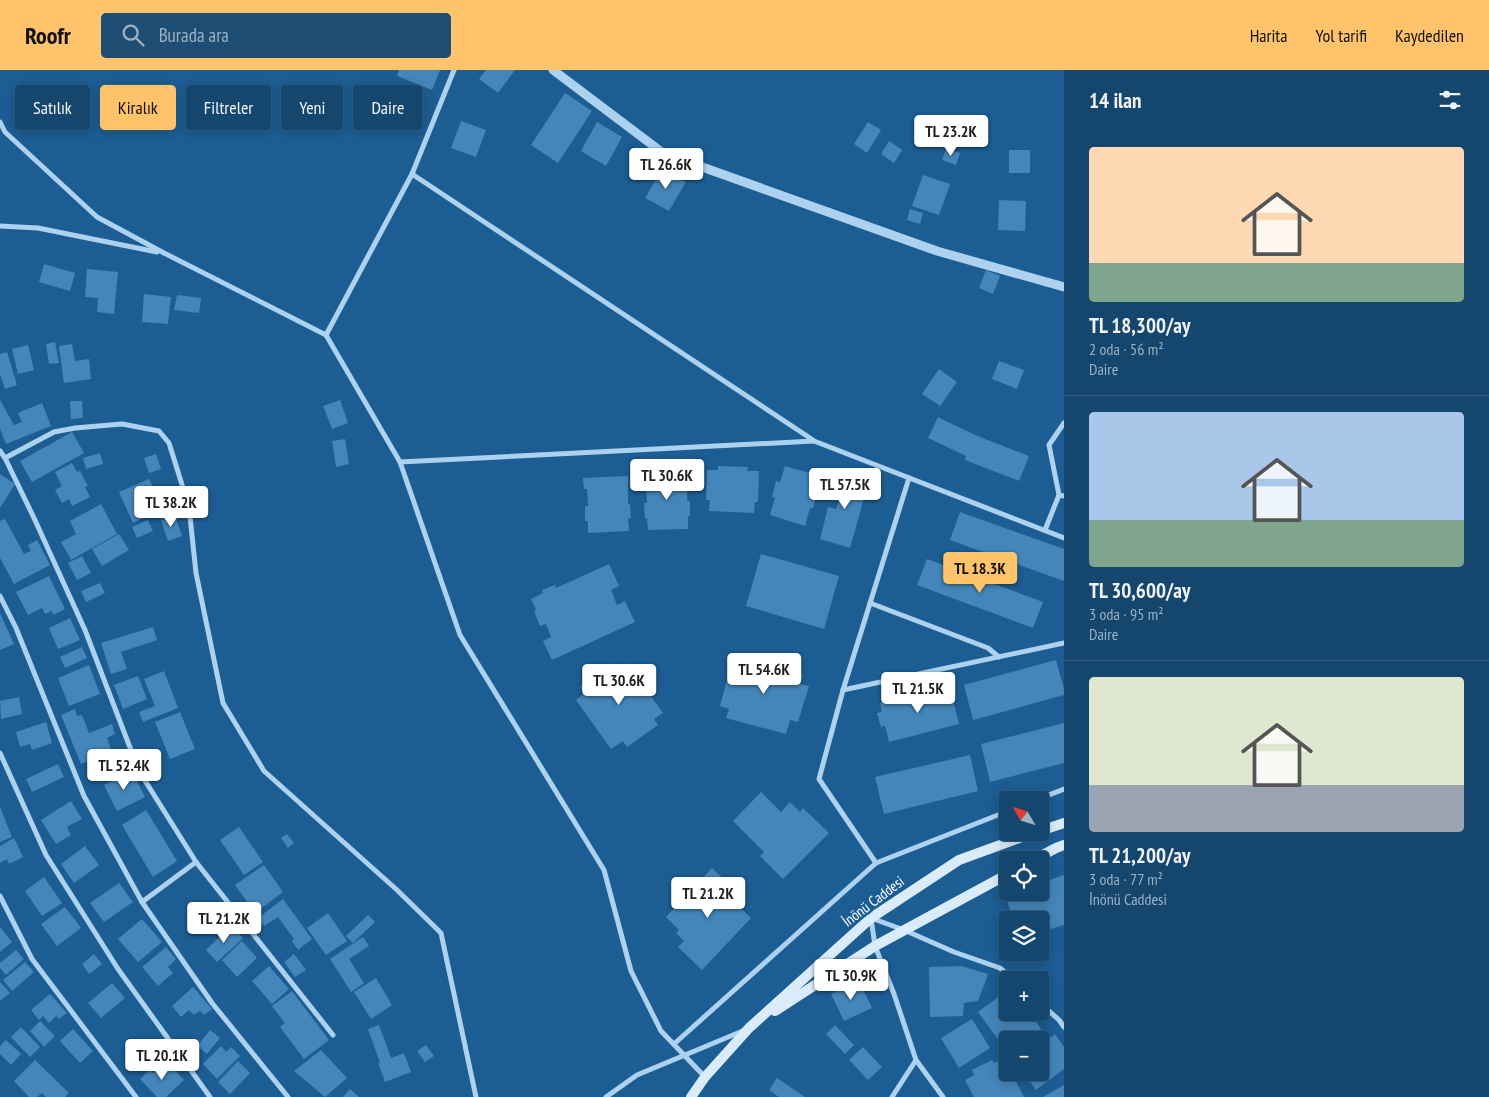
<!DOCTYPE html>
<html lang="tr">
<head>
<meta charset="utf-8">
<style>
	body { margin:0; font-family:"PT Sans Narrow",sans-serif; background:#1e4d73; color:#f1f3f6; height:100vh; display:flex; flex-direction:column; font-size:19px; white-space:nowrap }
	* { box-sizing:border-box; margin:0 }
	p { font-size:16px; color:#9db1c2 }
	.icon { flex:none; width:28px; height:28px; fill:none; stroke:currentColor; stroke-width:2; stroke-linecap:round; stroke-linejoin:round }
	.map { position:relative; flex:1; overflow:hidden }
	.drawer { display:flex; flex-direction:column; background:#15466e; width:425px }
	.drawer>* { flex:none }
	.guide { position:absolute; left:15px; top:15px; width:475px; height:45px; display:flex; gap:10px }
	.needle { width:32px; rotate:309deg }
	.fabs { position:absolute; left:999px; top:721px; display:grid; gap:10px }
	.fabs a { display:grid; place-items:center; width:50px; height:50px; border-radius:5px; background:#15466e; box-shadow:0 2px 12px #0003,0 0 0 1px #345e81; font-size:25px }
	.price { position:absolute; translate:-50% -42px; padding:0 11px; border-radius:5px; background:#fff; color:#222; font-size:16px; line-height:32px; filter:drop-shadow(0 1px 2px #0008) }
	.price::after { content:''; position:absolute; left:50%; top:30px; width:15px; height:11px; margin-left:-8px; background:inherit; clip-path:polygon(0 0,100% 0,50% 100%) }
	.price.current { background:#ffc36b; color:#111 }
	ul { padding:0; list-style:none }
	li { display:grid; align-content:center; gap:10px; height:265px; padding:0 25px }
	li+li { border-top:1px solid #345e81 }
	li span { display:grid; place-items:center; height:155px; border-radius:5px; color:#555 }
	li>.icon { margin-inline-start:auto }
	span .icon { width:90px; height:90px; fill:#fffc; stroke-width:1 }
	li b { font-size:21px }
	h2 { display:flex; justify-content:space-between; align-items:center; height:60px; padding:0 25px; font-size:21px }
	.chip { padding:0 18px; border-radius:5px; background:#15466e; box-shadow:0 2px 12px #0003,0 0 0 1px #345e81; font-size:18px; line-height:45px }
	.chip.current { background:#ffc36b; color:#111 }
	header { display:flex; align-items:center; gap:30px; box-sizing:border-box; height:70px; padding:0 25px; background:#ffc36b; color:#111 }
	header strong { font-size:24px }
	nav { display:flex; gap:28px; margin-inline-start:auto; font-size:18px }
	.search { width:350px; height:45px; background:#1e4d73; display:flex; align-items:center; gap:12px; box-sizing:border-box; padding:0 18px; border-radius:5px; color:#9db1c2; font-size:19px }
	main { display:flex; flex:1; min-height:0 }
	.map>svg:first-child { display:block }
	.building { fill:#4486ba }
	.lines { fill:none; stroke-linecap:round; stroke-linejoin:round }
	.minor { stroke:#add2ef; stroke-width:5 }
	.tertiary { stroke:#add2ef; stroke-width:9 }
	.secondary { stroke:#daecfa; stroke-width:10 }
	.labels { text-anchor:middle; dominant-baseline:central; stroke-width:5; stroke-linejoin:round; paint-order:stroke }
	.street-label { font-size:15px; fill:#fff; stroke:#1c5d93 }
</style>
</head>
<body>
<header>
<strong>Roofr</strong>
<div class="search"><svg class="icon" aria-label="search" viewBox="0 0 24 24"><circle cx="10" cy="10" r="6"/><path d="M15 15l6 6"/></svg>Burada ara</div>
<nav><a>Harita</a><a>Yol tarifi</a><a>Kaydedilen</a></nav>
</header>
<main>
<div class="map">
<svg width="1064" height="1027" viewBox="0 0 1064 1027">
	<rect width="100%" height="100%" fill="#1c5d93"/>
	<g class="building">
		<polygon points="399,0 440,0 432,20 397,6"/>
		<polygon points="486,0 515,0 498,23 479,9"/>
		<polygon points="565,23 592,41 558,93 531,75"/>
		<polygon points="461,51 486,60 476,87 451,78"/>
		<polygon points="597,52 622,67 606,96 581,81"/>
		<polygon points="868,52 881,60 867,83 854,74"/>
		<polygon points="889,71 902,80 894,93 881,84"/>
		<polygon points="946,79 960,83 956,95 942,90"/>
		<rect x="1009" y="80" width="21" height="23"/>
		<polygon points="663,98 686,112 669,141 645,128"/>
		<polygon points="923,105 950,114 939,145 912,136"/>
		<polygon points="999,130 1026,131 1025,161 998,160"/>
		<polygon points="910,139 923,143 920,154 907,150"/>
		<polygon points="44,194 75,203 70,221 39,212"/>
		<polygon points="87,199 118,202 114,244 97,242 98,228 85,227"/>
		<polygon points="986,200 1000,206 993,224 979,218"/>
		<polygon points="144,224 171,227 168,254 142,252"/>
		<polygon points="177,225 201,228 199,243 174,240"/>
		<polygon points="55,272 59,293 49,294 46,274"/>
		<polygon points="72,274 75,291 89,289 91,309 64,313 59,276"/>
		<polygon points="28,275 34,300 18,304 12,279"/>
		<polygon points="7,282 17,315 5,319 0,304 0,284"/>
		<polygon points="999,291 1024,300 1017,319 992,309"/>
		<polygon points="939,299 957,312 940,336 922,324"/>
		<polygon points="0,330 14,355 22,352 18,343 42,333 51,356 6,374 0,359"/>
		<polygon points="340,330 348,353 332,359 323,336"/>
		<polygon points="70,331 82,331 83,348 71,349"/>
		<polygon points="938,347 975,365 1029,386 1019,411 965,390 966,386 928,368"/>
		<polygon points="72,362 84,383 32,412 20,391"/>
		<polygon points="345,369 349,394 336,397 332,371"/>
		<polygon points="100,383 103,394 86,399 83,388"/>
		<polygon points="156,384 161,399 149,403 144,388"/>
		<polygon points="72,393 77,402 80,401 88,416 85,417 90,427 72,436 69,429 62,433 55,420 62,416 55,402"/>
		<polygon points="718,396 748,397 747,401 759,401 758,432 755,432 754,443 709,441 710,430 706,430 707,400 718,400"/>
		<polygon points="785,396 820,406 815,421 818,422 813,438 810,438 805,456 770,445 775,428 772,427 776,411 780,412"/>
		<polygon points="840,402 869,411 850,478 820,469 828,437 836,439 839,430 831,427 834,416 836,417"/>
		<polygon points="688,403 687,431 690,431 690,446 688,446 688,459 648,460 647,448 645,449 644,433 647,433 646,416 643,416 642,405"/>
		<polygon points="0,404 15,414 0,438"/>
		<polygon points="628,406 628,434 630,434 631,448 628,449 629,461 588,463 588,451 585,451 585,436 588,436 587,419 584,419 583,408"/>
		<polygon points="149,409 163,439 133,453 119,422"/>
		<polygon points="101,434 117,464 71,490 61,472 76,464 70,451"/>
		<polygon points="960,442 1064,479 1064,511 950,470"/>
		<polygon points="175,446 182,466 168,471 161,450"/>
		<polygon points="5,449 24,484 31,481 28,475 37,470 50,495 14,514 0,488 0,451"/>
		<polygon points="148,450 153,461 137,468 132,457"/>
		<polygon points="119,464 129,480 102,496 92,479"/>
		<polygon points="761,484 839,506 824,559 746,536"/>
		<polygon points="82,486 91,503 77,510 68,493"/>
		<polygon points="927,489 1043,532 1033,558 917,515"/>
		<polygon points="609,494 619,516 611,520 617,535 625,531 635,552 552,590 543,571 551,567 546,554 540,556 534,541 536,540 531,529 543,523 542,520 555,515 556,518"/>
		<polygon points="49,506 65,539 53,545 52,541 45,544 42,538 28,545 16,522"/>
		<polygon points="100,513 105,523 86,532 81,521"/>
		<polygon points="0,543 14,574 0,580"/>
		<polygon points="70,548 80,570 58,579 49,558"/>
		<polygon points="153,557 157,570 121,582 127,599 111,604 101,573"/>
		<polygon points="82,577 87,588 65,598 60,587"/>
		<polygon points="743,587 803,604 800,614 809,616 798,652 790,650 786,664 726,648 729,639 720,636 731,594 741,596"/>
		<polygon points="1056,590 1064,619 1064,625 973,650 964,615"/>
		<polygon points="613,593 618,600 627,593 663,643 654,649 658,655 627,677 623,671 611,679 576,630 585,623 580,617"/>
		<polygon points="89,595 100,624 69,636 58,608"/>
		<polygon points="164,601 178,638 143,652 139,642 155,636 144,609"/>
		<polygon points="138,606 147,629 123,639 114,615"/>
		<polygon points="949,615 959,654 889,672 885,656 881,657 877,643 882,642 880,633"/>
		<polygon points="19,627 22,644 1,649 0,631"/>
		<polygon points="75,639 77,646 82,645 89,663 112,654 115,664 107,668 114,688 96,695 93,689 81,694 61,645"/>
		<polygon points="180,642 195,679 170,689 155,652"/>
		<polygon points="46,652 52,673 32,680 30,674 20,677 16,662"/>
		<polygon points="1064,653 1064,693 990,712 981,674"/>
		<polygon points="970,685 978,721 884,744 875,707"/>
		<polygon points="58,694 64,707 32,722 26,709"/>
		<polygon points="132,701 145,727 117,741 104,715"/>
		<polygon points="761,722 781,742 790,732 800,742 803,738 829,763 783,809 760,786 764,782 733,751"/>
		<polygon points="71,731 82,749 67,757 71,765 56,774 41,750"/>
		<polygon points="0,737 12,767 0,772"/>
		<polygon points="146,740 177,791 153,807 122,755"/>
		<polygon points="239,757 263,792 244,805 220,770"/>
		<polygon points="287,764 294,773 288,778 281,768"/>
		<polygon points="14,768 23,787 9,794 7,789 0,793 0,776"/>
		<polygon points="85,776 99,795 74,813 61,794"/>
		<polygon points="264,795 283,822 255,843 235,815"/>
		<polygon points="712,798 737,821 734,824 741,830 736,834 751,848 702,900 678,877 684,871 676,863 679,860 666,847"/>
		<polygon points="1064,805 1064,855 1040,862 1040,850 1013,850 1005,823 1040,822 1040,813"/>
		<polygon points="44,807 62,833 42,846 25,821"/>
		<polygon points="119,813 133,832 104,852 90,833"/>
		<polygon points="283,829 312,869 298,880 292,871 294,869 278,847 264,856 258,848"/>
		<polygon points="65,837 81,858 57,876 41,854"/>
		<polygon points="219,837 231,852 218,862 206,847"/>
		<polygon points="328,843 347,871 326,885 307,858"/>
		<polygon points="368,845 375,852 353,873 346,866"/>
		<polygon points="142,849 162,872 138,892 118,869"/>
		<polygon points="231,856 243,868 217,892 206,880"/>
		<polygon points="0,857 12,872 0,882"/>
		<polygon points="363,867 369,876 349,889 364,913 351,922 330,889"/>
		<polygon points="242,871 257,888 237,907 222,890"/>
		<polygon points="166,877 176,889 168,897 173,903 158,916 142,897"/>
		<polygon points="16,880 24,889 6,905 0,898 0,893"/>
		<polygon points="94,884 102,894 89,904 82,894"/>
		<polygon points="294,884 306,900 295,907 284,892"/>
		<polygon points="25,892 34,902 12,921 3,910"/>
		<polygon points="269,896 289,919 272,934 252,911"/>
		<polygon points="961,896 988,904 978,931 964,933 963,946 930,947 929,897"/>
		<polygon points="376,908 392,935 371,949 354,922"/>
		<polygon points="859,911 872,938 844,951 831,924"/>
		<polygon points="0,912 10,923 0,931"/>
		<polygon points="112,913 125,928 101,948 88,933"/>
		<polygon points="193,917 212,939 204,945 200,941 194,945 189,940 181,947 172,936"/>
		<polygon points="1008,920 1008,942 1029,942 1041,959 1026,970 1008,970 1008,983 978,942"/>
		<polygon points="292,921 329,970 304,989 280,957 285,953 272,936"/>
		<polygon points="50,924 67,943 59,949 56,946 49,953 43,946 39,950 31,940"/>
		<polygon points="972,949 990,978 959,998 941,968"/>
		<polygon points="40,951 55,966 44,977 30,961"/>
		<polygon points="379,955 391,988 404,983 411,1002 385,1012 378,993 380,993 368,959"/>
		<polygon points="835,955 854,975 845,984 826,964"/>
		<polygon points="21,957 40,977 30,987 11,967"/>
		<polygon points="73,959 93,981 80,993 60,971"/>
		<polygon points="210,960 220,968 207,984 197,976"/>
		<polygon points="1055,964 1064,977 1064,999 1036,1020 1023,1002 1040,1002 1040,975"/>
		<polygon points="6,970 21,984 11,995 0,984 0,976"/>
		<polygon points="426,975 434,986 425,992 417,981"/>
		<polygon points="221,976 226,982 231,977 240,986 217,1009 203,994"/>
		<polygon points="863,977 882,997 868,1010 849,990"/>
		<polygon points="321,980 347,1008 325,1027 294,1001"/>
		<polygon points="1004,988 1008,995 1008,1002 1011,1002 1024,1027 974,1027 965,1010 974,1005 972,1000 992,990 994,993"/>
		<polygon points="35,990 69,1023 65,1027 46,1027 42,1023 37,1027 29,1027 14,1011"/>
		<polygon points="238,991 250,1003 230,1024 218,1012"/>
		<polygon points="164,992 172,1000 174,999 184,1010 166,1027 157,1027 140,1009 150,1000 153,1003"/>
		<polygon points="777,1008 805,1027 779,1027 769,1020"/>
		<polygon points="1064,1015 1064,1027 1043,1027"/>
		<polygon points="350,1019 359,1027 343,1027"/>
	</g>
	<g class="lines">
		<g class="minor">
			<polyline points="0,52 5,62 97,147 164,183 326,265 400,392 460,565 604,800 631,901 661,961 705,1007"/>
			<polyline points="412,104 813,370"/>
			<polyline points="0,156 38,158 157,182"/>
			<polyline points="326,265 412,104 454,0"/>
			<polyline points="1064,353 1049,375 1059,425 1064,426"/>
			<polyline points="0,381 5,388 34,448 85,560 139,701 196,792 333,965"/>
			<polyline points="5,388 54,362 75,358 122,354 159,361 169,373 189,437 196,503 223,633 264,701 397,820 441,863 476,1027"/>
			<polyline points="400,392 814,371 1064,468"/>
			<polyline points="1045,460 1059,425"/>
			<polyline points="0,526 16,558 84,726 142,832 212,933 288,1027"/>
			<polyline points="870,533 988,578 999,587"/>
			<polyline points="843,620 1064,573"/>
			<polyline points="0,683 46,785 118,899 210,1027"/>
			<polyline points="1036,730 1064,719"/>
			<polyline points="876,793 819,709 843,620 909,408"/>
			<polyline points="0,826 32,889 136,1027"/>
			<polyline points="142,832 196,792"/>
			<polyline points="1040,933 1059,950 1064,957"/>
			<polyline points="674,974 876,793 1008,741"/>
			<polyline points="606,1027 637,1005 745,960"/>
			<polyline points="892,1027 916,990"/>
			<polyline points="943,1027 916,990 894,924 875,876 871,848 904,860 954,882 1000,898 1014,910"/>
		</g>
		<polyline class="tertiary" points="553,0 663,83 937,181 1064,217"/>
		<g class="secondary">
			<polyline points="1040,761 1064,753"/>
			<polyline points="1033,790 1056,778 1064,775"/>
			<polyline points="775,941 875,876 1008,804"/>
			<polyline points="691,1027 705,1007 749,958 871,848 959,790 1036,762"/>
		</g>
	</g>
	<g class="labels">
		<g class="street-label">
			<text transform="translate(873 831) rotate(-37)">İnönü Caddesi</text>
		</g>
	</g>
</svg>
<div class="fabs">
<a><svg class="needle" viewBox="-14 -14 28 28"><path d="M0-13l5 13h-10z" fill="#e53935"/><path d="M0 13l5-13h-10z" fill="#9db1c2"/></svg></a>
<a><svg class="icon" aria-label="locate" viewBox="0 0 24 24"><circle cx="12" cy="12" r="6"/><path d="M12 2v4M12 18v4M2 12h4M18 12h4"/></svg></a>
<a><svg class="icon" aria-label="layers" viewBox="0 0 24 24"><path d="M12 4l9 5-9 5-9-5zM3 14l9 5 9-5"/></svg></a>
<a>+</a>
<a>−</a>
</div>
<b class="price" style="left:951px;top:87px">TL 23.2K</b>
<b class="price" style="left:666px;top:120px">TL 26.6K</b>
<b class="price" style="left:667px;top:431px">TL 30.6K</b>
<b class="price" style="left:845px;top:440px">TL 57.5K</b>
<b class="price" style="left:171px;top:458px">TL 38.2K</b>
<b class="price current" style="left:980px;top:524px">TL 18.3K</b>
<b class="price" style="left:764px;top:625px">TL 54.6K</b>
<b class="price" style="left:619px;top:636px">TL 30.6K</b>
<b class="price" style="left:918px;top:644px">TL 21.5K</b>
<b class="price" style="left:124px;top:721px">TL 52.4K</b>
<b class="price" style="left:708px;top:849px">TL 21.2K</b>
<b class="price" style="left:224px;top:874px">TL 21.2K</b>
<b class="price" style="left:851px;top:931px">TL 30.9K</b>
<b class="price" style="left:162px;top:1011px">TL 20.1K</b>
<div class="guide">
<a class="chip">Satılık</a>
<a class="chip current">Kiralık</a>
<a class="chip">Filtreler</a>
<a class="chip">Yeni</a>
<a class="chip">Daire</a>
</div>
</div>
<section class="drawer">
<h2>14 ilan<svg class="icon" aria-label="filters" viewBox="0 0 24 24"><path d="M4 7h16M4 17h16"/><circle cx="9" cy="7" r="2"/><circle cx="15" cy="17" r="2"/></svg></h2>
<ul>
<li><span style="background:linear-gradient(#ffd9b3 75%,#7fa58c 0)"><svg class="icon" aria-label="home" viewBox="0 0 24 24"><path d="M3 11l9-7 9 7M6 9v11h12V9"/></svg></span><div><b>TL 18,300/ay</b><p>2 oda · 56 m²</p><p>Daire</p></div></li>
<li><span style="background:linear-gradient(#a9c7e8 70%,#7fa58c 0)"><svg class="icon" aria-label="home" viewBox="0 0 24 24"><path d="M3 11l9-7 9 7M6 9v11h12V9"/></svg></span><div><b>TL 30,600/ay</b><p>3 oda · 95 m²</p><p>Daire</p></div></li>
<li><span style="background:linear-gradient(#dfe7d0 70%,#9aa5b1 0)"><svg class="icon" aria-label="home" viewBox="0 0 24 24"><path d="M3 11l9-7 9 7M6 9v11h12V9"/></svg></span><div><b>TL 21,200/ay</b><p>3 oda · 77 m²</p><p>İnönü Caddesi</p></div></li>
</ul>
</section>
</main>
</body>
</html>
